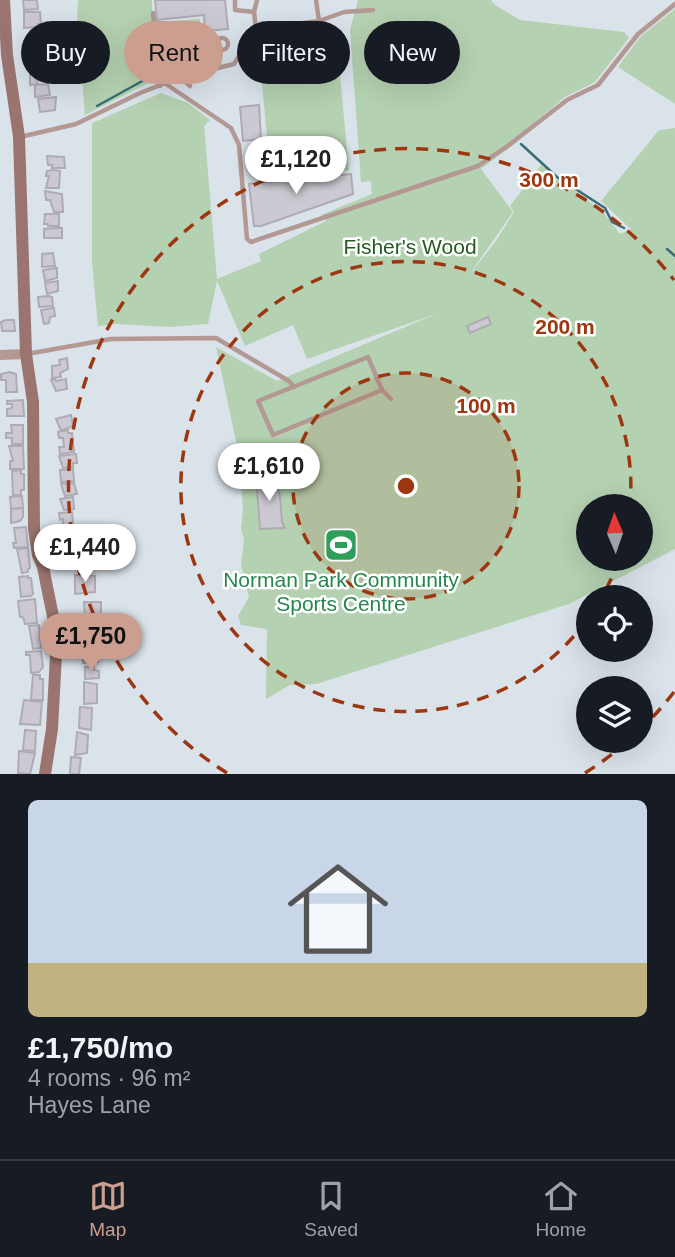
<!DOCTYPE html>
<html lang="en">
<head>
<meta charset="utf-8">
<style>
	body { margin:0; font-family:Helvetica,sans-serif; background:#20242c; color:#f1f3f6; height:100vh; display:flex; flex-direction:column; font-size:26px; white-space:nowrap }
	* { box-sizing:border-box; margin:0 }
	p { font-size:23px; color:#9ea1a6 }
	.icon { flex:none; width:38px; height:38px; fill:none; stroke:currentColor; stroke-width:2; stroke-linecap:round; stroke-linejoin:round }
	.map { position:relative; height:774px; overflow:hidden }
	.sheet { display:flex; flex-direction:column; background:#171b24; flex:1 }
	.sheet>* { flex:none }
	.banner { position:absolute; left:21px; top:21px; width:634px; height:63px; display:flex; gap:14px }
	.needle { width:46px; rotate:358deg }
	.fabs { position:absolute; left:576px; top:494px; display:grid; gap:14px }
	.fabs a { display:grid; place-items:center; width:77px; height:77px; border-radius:50%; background:#171b24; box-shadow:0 7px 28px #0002; font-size:35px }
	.price { position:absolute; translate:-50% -60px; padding:0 16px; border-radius:24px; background:#fff; color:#222; font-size:23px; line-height:46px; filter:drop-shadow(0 2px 4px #0008) }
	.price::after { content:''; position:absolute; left:50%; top:42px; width:21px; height:16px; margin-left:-10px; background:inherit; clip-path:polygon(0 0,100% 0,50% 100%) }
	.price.on { background:#cb9e8f; color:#111 }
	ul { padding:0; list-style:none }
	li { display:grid; align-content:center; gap:14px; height:371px; padding:0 28px }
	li+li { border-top:2px solid #363941 }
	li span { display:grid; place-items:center; height:217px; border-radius:10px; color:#555 }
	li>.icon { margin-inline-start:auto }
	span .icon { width:126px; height:126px; fill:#fffc; stroke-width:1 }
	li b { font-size:30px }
	.chip { padding:0 24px; border-radius:32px; background:#171b24; box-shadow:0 7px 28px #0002; font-size:24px; line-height:63px }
	.chip.on { background:#cb9e8f; color:#111 }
	.tab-bar { display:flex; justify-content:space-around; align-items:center; height:98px; border-top:2px solid #363941; background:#171b24; font-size:19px; color:#9ea1a6 }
	.tab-bar a { display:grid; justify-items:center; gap:4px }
	.tab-bar .on { color:#cb9e8f }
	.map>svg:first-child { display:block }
	.green { fill:#b4d1b1; fill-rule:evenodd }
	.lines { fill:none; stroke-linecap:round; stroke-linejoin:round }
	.stream { stroke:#3b6d77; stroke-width:2.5 }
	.building { fill:#cdc9d2; stroke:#afabb4; stroke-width:2 }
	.service { stroke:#b39894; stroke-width:4.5 }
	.tertiary { stroke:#b39894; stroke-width:10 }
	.secondary { stroke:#9b746f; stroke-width:12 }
	.ring { fill:none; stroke:#9d3711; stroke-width:3.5; stroke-dasharray:12 9 }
	.labels { text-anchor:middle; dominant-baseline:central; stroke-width:5; stroke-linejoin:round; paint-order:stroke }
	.park-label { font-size:21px; fill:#245921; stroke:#fff }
	.leisure-label { font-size:21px; fill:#27864d; stroke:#fff }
	.centre { fill:#9d3711; stroke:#fff; stroke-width:3.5 }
	.ring-label { font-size:21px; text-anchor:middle; font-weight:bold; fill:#9d3711; stroke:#fff; stroke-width:5; stroke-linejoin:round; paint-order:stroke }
</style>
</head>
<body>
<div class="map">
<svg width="675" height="774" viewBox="0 0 675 774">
	<rect width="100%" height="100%" fill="#dae3ea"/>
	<g class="green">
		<polygon points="78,0 152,0 153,81 85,115 77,19"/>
		<path d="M358 0H491L495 5 520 20 624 32 629 38 595 82 565 97 517 137V142L481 169 513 212 467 278 496 241 514 212 510 206 541 165 603 212 620 234 631 229 601 201 659 130 675 128V549L569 604 316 684 290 685 266 699 267 629 241 625 238 616 249 597 241 565 244 540 241 529 243 510 240 460 216 347 277 381 436 314 307 359 293 325 245 346 217 281 208 324 169 327 117 324 98 326 92 263V123L161 93 188 103 210 120 204 126 217 279 261 261 259 254 326 221 321 215 372 194 371 181 361 182 350 30ZM588 506H640V558H588Z"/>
		<polygon points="675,9 675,104 618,67 641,36"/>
		<polygon points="200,19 204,63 160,66 157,22"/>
		<polygon points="338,55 349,170 271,178 260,63"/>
	</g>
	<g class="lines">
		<g class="stream">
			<polyline points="97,106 155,74"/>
			<polyline points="521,144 557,177 605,208 612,222 624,228"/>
			<polyline points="667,249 675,256"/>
		</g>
	</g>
	<g class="building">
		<polygon points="23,0 37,0 38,9 24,10"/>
		<polygon points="155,0 225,0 228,29 205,31 204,15 157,20"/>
		<polygon points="24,12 40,12 41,24 38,24 38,27 24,28"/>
		<polygon points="39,53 40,64 29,66 28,54"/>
		<polygon points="41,68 42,75 37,76 38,84 30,85 30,70"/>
		<polygon points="48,84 50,95 35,97 35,85"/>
		<polygon points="56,97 55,110 40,112 38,99"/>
		<polygon points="259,105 261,139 243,141 240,107"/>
		<polygon points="47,156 64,157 65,168 52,168 52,165 48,165"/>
		<polygon points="53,170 60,171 59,188 46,188 49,176 46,176 47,171"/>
		<polygon points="351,174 353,194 261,226 254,226 249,184"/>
		<polygon points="45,191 62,194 63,212 54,212 50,200 46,200"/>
		<polygon points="45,214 59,214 59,226 48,226 48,224 44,224"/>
		<polygon points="56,228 62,228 62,238 44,238 44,229"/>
		<polygon points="53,253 55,266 42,267 42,254"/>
		<polygon points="57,268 57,278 45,281 43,270"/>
		<polygon points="58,281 58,291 47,294 45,283"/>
		<polygon points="49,296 52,297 53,306 39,307 38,297"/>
		<polygon points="54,308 55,316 50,317 49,323 44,324 41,310"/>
		<polygon points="488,317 491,324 470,333 467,326"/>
		<polygon points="6,320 14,320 15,331 2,331 1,322"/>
		<polygon points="67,358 68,369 60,373 61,377 52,378 52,366 60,365 59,360"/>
		<polygon points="9,372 16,374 17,392 6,392 6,380 1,380 1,374"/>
		<polygon points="55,379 56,381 66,379 67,389 56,391 51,380"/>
		<polygon points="23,400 24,416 7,416 7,409 12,408 12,404 7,404 7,401"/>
		<polygon points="71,415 73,426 61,431 56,419"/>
		<polygon points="11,425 23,425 23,444 12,444 12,438 6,438 6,433 12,433"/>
		<polygon points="68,430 68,433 72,433 74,452 60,454 59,447 64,447 63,438 59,438 58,432"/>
		<polygon points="9,446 23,446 24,469 10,469 10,461 13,461"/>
		<polygon points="76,454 77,463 73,463 73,467 63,468 59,456"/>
		<polygon points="73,469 74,481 61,482 60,470"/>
		<polygon points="21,470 21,474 24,474 24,490 21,490 21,495 13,495 12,471"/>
		<polygon points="275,474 280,497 282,522 285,528 260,529 256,476"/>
		<polygon points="74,483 77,494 65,496 61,484"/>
		<polygon points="22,496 23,508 11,509 10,497"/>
		<polygon points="73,497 74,509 64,510 60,499"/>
		<polygon points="23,508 23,517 20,521 11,523 11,509"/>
		<polygon points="72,512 74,534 63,536 63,519 60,520 59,513"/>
		<polygon points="26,527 28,547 14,548 13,543 16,543 14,528"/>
		<polygon points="73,536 74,548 64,549 60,538"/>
		<polygon points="28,548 30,568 28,569 28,572 22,573 17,549"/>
		<polygon points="70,551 71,556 67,557 69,566 59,567 58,558 62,558 61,552"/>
		<polygon points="75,575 95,576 95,592 75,594"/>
		<polygon points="28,576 28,578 31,578 33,594 31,596 21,597 19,577"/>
		<polygon points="35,599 37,623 25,624 23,617 20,617 18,601"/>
		<polygon points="84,602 101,602 101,617 85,617"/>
		<polygon points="96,622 97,634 84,637 83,623"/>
		<polygon points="39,625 41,648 33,649 29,626"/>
		<polygon points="96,637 98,662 83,663 83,653 86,653 84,638"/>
		<polygon points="41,651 43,667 39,672 31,673 30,655 26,655 26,652"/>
		<polygon points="85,667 94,667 94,670 99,671 99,678 85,679"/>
		<polygon points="33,675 40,675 40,679 43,679 43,700 31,700"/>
		<polygon points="84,682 97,684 97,703 84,704"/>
		<polygon points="24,700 42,702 40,725 20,724"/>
		<polygon points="80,707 92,708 91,730 79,728"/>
		<polygon points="25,730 36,731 35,751 23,750"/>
		<polygon points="77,732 88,735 87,753 75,755"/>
		<polygon points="19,751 35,753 30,774 18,773"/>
		<polygon points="71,757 81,758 79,774 70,774"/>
	</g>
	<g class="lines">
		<g class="service">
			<polyline points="235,0 235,10 254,12"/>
			<polyline points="153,13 160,86"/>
			<polyline points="319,21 344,12 373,10"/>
			<polyline points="256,29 319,21 316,0"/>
			<circle cx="222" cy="44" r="6"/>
			<polyline points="219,50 219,67"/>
			<polyline points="181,78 190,86"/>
			<polyline points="166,84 231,128 239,145 247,239 251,242 478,166 509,145 567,100 598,85 638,34 675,4"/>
			<polyline points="20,137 76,124 140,93 181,77 234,64 256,29 254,12 257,0"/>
			<polyline points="27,354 111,339 216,338 289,381 294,387"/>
			<polygon points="368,357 382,390 273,435 258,401"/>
			<polyline points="382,390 391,399"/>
		</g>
		<polyline class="tertiary" points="0,355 26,354"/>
		<polyline class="secondary" points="4,0 7,55 19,137 26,354 33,402 34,529 38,555 43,567 57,636 52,729 45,774"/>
	</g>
	<circle cx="406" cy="486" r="113" fill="#9d3711" fill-opacity=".12"/>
	<g class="ring">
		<circle cx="406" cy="486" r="113"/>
		<path d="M619 559A225 225 0 0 1 603 595M587 620A225 225 0 1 1 630 506"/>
		<path d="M674 692A338 338 0 0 1 641 729M628 741A338 338 0 0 1 585 773M227 773A338 338 0 1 1 674 280"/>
	</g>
	<defs>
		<symbol id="stadium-square" viewBox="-11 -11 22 22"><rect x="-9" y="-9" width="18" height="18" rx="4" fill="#2e9e5b" stroke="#fff"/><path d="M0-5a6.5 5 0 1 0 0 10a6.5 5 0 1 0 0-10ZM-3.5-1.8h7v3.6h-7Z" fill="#fff"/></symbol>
	</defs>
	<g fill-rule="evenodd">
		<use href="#stadium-square" x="322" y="526" width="38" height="38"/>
	</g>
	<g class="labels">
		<g class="park-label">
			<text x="410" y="246">Fisher's Wood</text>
		</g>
		<g class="leisure-label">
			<text x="341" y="579">Norman Park Community<tspan x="341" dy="24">Sports Centre</tspan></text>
		</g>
	</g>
	<circle cx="406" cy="486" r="10" class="centre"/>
	<g class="ring-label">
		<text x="549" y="187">300 m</text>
		<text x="565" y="334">200 m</text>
		<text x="486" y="413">100 m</text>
	</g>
</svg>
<div class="fabs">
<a><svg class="needle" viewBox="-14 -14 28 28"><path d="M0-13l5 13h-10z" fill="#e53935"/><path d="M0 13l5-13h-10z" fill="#9ea1a6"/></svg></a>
<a><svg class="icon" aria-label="locate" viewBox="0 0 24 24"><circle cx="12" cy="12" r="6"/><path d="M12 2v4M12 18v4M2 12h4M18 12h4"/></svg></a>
<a><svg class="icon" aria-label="layers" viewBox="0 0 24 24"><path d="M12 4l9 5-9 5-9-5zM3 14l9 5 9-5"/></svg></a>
</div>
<b class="price" style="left:296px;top:196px">£1,120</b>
<b class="price" style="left:269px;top:503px">£1,610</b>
<b class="price" style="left:85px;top:584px">£1,440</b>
<b class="price on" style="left:91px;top:673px">£1,750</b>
<div class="banner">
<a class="chip">Buy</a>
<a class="chip on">Rent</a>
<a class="chip">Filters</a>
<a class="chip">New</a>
</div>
</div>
<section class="sheet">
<ul>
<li><span style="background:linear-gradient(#c9d6e8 75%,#c2b280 0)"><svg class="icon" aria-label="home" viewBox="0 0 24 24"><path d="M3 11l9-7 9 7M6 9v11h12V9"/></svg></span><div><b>£1,750/mo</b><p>4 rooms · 96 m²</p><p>Hayes Lane</p></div></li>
</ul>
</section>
<nav class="tab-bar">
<a class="on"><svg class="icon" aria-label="map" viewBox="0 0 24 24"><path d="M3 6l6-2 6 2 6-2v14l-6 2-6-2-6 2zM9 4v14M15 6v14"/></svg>Map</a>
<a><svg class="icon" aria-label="saved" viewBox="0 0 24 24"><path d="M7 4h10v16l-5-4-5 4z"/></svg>Saved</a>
<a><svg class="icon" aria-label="home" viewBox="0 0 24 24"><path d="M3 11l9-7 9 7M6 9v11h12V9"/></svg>Home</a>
</nav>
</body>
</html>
